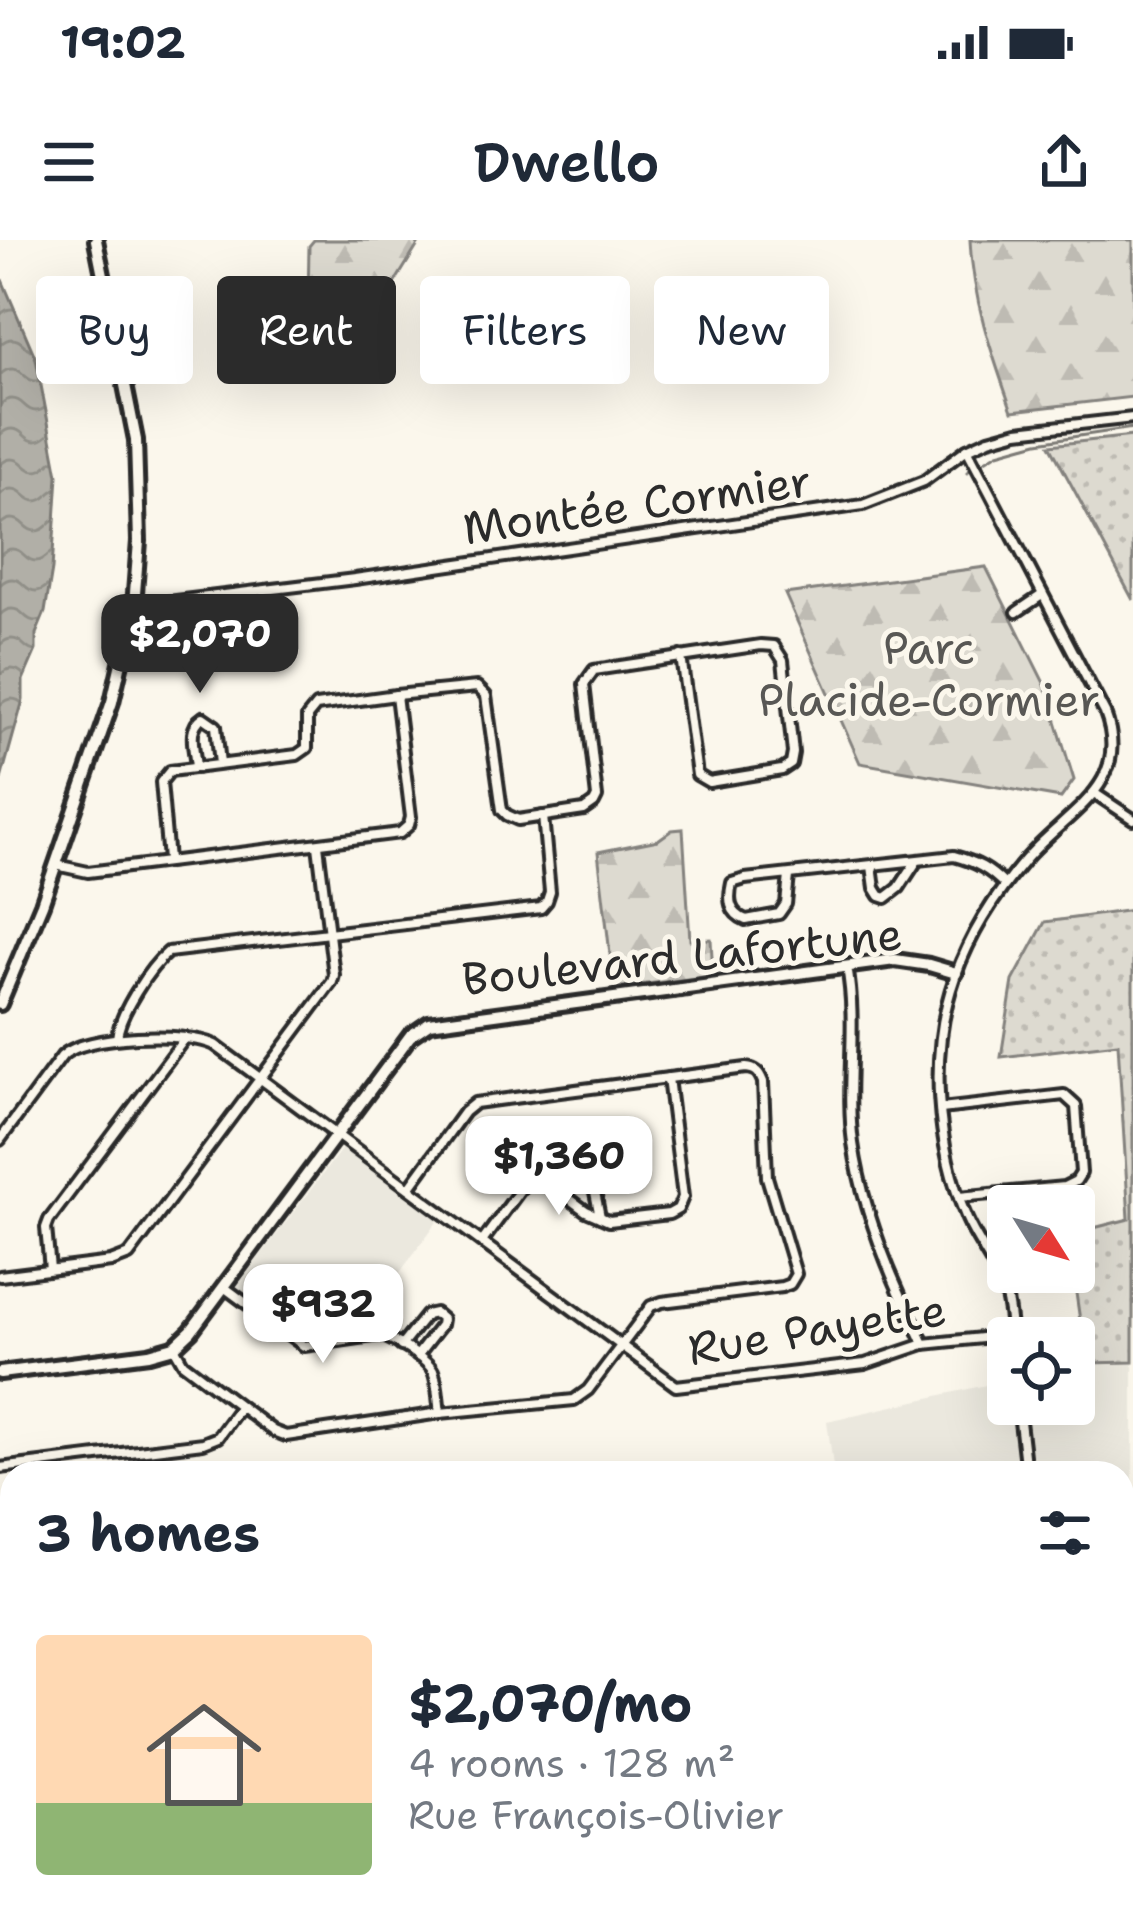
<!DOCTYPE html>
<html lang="en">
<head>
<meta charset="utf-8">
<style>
	body { margin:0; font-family:"Shantell Sans",sans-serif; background:#f6f6f7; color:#1f2937; height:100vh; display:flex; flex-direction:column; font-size:45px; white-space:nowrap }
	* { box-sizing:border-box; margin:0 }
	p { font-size:39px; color:#747a83 }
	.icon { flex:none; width:66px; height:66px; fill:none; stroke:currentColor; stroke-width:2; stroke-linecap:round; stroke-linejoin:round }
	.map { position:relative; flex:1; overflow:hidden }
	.sheet { position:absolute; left:0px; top:1221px; width:1134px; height:471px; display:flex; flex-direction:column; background:#fff; border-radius:36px 36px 0 0; box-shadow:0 12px 48px #0002 }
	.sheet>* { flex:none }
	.banner { position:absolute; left:36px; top:36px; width:1062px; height:108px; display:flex; gap:24px }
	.needle { width:78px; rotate:127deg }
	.fabs { position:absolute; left:987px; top:945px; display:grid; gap:24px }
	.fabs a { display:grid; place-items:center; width:108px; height:108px; border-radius:12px; background:#fff; box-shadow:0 12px 48px #0002; font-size:60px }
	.price { position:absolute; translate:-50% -102px; padding:0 27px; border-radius:24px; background:#fff; color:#222; font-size:39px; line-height:78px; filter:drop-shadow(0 3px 6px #0008) }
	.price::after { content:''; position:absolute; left:50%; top:72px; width:36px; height:27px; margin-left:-18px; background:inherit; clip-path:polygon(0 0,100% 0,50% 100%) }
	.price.on { background:#2b2b2b; color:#fff }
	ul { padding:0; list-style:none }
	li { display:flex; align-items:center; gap:36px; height:300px; padding:0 36px }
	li+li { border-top:3px solid #e0e1e3 }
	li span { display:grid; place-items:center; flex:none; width:336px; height:240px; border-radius:12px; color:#555 }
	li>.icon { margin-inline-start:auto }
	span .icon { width:144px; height:144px; fill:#fffc; stroke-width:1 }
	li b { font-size:51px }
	h2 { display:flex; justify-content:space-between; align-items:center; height:144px; padding:0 36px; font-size:51px }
	.pill { padding:0 42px; border-radius:12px; background:#fff; box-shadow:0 12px 48px #0002; font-size:42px; line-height:108px }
	.pill.on { background:#2b2b2b; color:#fff }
	.status { display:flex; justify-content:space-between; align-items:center; height:84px; padding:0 60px; background:#fff; direction:ltr }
	.status svg { height:33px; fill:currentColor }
	header { display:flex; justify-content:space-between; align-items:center; height:156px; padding:0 36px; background:#fff; font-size:54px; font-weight:600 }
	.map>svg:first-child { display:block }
	.built { fill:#ebe8de }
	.forest { fill:url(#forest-firs); stroke:#84827e; stroke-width:3 }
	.park { fill:url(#park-dots); stroke:#84827e; stroke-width:3 }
	.water { fill:url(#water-waves); stroke:#7b7a75; stroke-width:3 }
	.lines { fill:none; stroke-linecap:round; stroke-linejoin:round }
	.stream { stroke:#7b7a75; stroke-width:3 }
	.street-casing { stroke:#2b2b2b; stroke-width:16 }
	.secondary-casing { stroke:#2b2b2b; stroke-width:20 }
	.street { stroke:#fbf7ec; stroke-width:8 }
	.secondary { stroke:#fbf7ec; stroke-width:10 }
	.labels { text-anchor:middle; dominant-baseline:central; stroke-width:10; stroke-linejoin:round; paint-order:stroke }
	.street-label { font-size:45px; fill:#2b2b2b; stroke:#fbf7ec }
	.park-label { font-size:45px; fill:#585754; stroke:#fbf7ec }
</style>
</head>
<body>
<div class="status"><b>19:02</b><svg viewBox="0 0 49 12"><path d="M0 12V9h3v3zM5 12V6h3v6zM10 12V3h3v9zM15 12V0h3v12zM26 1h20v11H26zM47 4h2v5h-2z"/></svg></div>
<header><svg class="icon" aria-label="menu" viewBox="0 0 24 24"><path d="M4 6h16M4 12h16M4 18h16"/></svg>Dwello<svg class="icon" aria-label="share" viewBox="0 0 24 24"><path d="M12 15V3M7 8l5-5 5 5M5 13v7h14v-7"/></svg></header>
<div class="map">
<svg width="1133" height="1691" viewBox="0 0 1133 1691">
	<defs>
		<pattern id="forest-firs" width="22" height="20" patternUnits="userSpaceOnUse" patternTransform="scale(3)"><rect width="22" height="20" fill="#dddad0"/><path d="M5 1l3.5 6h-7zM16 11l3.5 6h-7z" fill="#bebbb3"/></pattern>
		<pattern id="park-dots" width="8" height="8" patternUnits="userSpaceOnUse" patternTransform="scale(3)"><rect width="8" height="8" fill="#dddad0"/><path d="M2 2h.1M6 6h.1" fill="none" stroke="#bebbb3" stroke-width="1.8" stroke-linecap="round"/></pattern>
		<pattern id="water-waves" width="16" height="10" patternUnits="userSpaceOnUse" patternTransform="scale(3)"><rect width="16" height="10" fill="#b1afa7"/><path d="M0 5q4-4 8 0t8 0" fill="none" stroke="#908f88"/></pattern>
	</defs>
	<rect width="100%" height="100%" fill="#fbf7ec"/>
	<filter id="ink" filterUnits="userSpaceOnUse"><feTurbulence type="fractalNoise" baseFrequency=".00833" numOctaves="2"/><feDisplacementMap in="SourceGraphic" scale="24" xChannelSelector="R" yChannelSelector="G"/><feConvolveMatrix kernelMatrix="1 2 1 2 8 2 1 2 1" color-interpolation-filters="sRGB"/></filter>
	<g filter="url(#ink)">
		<g class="built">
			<polygon points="343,907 439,979 368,1076 383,1086 379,1092 305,1100 296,1096 236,1048"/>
			<polygon points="1133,1122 1133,1265 1122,1266 1122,1233 834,1233 827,1181 1008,1140 1008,1164 1074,1164 1074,1125"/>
			<polygon points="12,1409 12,1614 0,1616 0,1410"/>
		</g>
		<g class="forest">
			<polygon points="314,0 421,0 394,44 382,71 313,82 308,62 309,6"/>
			<path d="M970 0H1133V157L1012 171C992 114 973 62 970 0Z"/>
			<polygon points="986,327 1045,445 1074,540 1061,558 860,523 785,354"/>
			<polygon points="683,589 690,700 711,699 713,736 614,748 598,612 658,600 672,590"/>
		</g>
		<g class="park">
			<polygon points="1133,196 1133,360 1050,205"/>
			<polygon points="1133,670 1133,1122 1086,1123 1073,1032 1074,993 1129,979 1118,803 1001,817 1013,741 1045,682"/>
		</g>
		<polygon class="water" points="0,35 36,119 58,235 52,329 45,372 36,394 36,410 23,440 23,460 0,543"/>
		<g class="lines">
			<polyline class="stream" points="967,232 998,213 1038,202 1133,188"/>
			<defs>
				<g id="street">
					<path d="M967 209 1105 473C1133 546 1066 572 1025 620 996 654 970 695 955 737 928 813 936 906 967 979 977 1002 993 1021 1002 1044 1009 1060 1010 1081 1012 1098"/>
					<polyline points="134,366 355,339 863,265 924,241 967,209 989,199 1018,191 1133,178"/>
					<polyline points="1017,372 1042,355"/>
					<path d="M196 528C195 510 186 488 203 477L216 486 220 524"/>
					<polyline points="1094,553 1133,579"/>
					<polyline points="168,620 161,542 170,531 297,515 307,508 307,477 316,466 396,455 477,447 486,456 502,570 507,575 518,580 584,570 594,563 597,557 584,444 594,430 761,405 774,406 783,420 793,513 791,524 782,530 709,542 697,535 681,416"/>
					<polyline points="56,625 88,632 400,593 409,585 411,577 396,455"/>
					<polyline points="872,626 875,648 880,656 886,658 899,648 916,622"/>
					<path d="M789 636 786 664 779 674 746 680C729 673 728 660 732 643L745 639 954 616C976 622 989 629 1005 645"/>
					<path d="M847 727C858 786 845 844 853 903 860 954 879 1007 900 1054 907 1071 917 1087 924 1104"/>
					<path d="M117 798C119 774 149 728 168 712L541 668 547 661 550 652 543 576"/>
					<polyline points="941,869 1064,855 1076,866 1081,933 1076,941 1064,947 959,957"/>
					<path d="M0 900 62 816C84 794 188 791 215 805L676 1146 865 1124 924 1104 1011 1095"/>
					<polyline points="544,940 586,971 600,977"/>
					<polyline points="482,1002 523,946 533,940 587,936 593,942 600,977 609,981 669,974 678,969 683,957 668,838"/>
					<polyline points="50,1029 46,988 49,980 185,798"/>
					<polyline points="0,1036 111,1022 129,1015 332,742 334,735 318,605"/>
					<path d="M224 1047 304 1106 380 1095C393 1099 426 1118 433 1131 438 1142 438 1161 440 1173"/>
					<polyline points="401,1106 426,1075 435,1073 442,1079 441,1085 417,1116"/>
					<path d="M174 1107 183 1123 273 1191 286 1196 440 1173 574 1160 588 1150 651 1066 662 1062 782 1047 790 1044 796 1034 767 937 763 842C759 832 756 829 746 828L475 863 464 872 409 948"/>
					<polyline points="1018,1164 1026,1233"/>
					<polyline points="0,1228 203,1203 218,1197 240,1167"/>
					<polyline points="1122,1302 1133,1416"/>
					<polyline points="0,1314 12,1312"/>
					<polyline points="1122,1448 1133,1446"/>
					<polyline points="1122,1525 1133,1524"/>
					<polyline points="1122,1622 1133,1621"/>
					<polyline points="791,1680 810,1691"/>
					<polyline points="934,1680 946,1691"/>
					<polyline points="232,1691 233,1680"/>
					<polyline points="509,1691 614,1680"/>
					<polyline points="904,1691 914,1680"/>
				</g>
				<g id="secondary">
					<polyline points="0,764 42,664 112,462 134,366 139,301 136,200 96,0"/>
					<polyline points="0,1133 149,1114 174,1107 191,1091 410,796 429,783 895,720 929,725 956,733"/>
					<polyline points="1122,1273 1133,1272"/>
					<polyline points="0,1402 12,1401"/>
					<polyline points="0,1616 12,1634"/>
					<polyline points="42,1680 50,1691"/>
				</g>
			</defs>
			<use href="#street" class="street-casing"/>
			<use href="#secondary" class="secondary-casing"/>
			<use href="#street" class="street"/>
			<use href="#secondary" class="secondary"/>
		</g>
	</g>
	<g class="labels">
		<g class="street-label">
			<text transform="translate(637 264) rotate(-8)">Montée Cormier</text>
			<text transform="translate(682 716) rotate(-6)">Boulevard Lafortune</text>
			<text transform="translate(817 1089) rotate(-9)">Rue Payette</text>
		</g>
		<g class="park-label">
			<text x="929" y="408">Parc<tspan x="929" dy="52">Placide-Cormier</tspan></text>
		</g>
	</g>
</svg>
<div class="fabs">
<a><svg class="needle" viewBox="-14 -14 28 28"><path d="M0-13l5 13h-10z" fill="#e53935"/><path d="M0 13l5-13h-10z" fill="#747a83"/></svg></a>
<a><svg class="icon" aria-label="locate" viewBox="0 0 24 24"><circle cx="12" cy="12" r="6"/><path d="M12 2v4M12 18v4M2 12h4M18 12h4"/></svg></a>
</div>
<b class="price on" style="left:200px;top:456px">$2,070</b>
<b class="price" style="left:559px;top:978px">$1,360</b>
<b class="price" style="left:323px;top:1126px">$932</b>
<div class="banner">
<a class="pill">Buy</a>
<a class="pill on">Rent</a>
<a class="pill">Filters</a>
<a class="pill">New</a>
</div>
<section class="sheet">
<h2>3 homes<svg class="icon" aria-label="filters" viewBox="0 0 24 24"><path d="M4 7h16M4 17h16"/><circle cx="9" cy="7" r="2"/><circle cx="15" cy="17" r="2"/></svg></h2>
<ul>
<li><span style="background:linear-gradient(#ffd9b3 70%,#8fb573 0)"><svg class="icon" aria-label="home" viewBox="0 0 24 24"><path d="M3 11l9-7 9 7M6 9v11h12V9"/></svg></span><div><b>$2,070/mo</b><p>4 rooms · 128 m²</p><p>Rue François-Olivier</p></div></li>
</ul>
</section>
</div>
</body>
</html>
